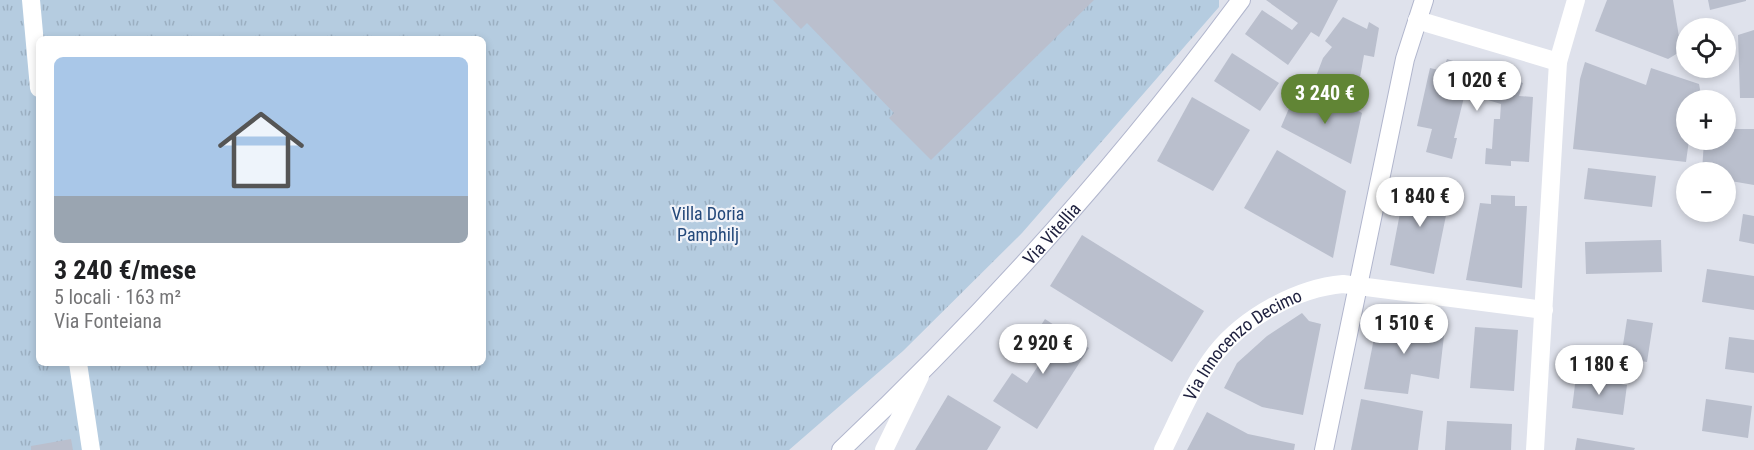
<!DOCTYPE html>
<html lang="it">
<head>
<meta charset="utf-8">
<style>
	body { margin:0; font-family:"Roboto Condensed",sans-serif; background:#f6f6f6; color:#202124; height:100vh; display:flex; flex-direction:column; font-size:22px; white-space:nowrap }
	* { box-sizing:border-box; margin:0 }
	p { font-size:20px; color:#757577 }
	.icon { flex:none; width:33px; height:33px; fill:none; stroke:currentColor; stroke-width:2; stroke-linecap:round; stroke-linejoin:round }
	.map { position:relative; flex:1; overflow:hidden }
	.sheet { position:absolute; left:36px; top:36px; width:450px; height:330px; display:flex; flex-direction:column; background:#fff; border-radius:9px; box-shadow:0 3px 9px #0003 }
	.sheet>* { flex:none }
	.tools { position:absolute; left:1676px; top:18px; display:grid; gap:12px }
	.tools a { display:grid; place-items:center; width:60px; height:60px; border-radius:50%; background:#fff; box-shadow:0 3px 9px #0003; font-size:30px }
	.price { position:absolute; translate:-50% -51px; padding:0 14px; border-radius:21px; background:#fff; color:#222; font-size:20px; line-height:39px; filter:drop-shadow(0 2px 3px #0008) }
	.price::after { content:''; position:absolute; left:50%; top:36px; width:18px; height:14px; margin-left:-9px; background:inherit; clip-path:polygon(0 0,100% 0,50% 100%) }
	.price.selected { background:#618535; color:#fff }
	ul { padding:0; list-style:none }
	li { display:grid; align-content:center; gap:12px; height:318px; padding:0 18px }
	li+li { border-top:2px solid #e0e0e0 }
	li span { display:grid; place-items:center; height:186px; border-radius:9px; color:#555 }
	li>.icon { margin-inline-start:auto }
	span .icon { width:108px; height:108px; fill:#fffc; stroke-width:1 }
	li b { font-size:26px }
	.map>svg:first-child { display:block }
	.park { fill:url(#park-tufts); fill-rule:evenodd }
	.building { fill:#babfcd }
	.lines { fill:none; stroke-linecap:round; stroke-linejoin:round }
	.secondary-casing { stroke:#b1b6cd; stroke-width:20 }
	.street { stroke:#fff; stroke-width:18 }
	.secondary { stroke:#fff; stroke-width:18 }
	.labels { text-anchor:middle; dominant-baseline:central; stroke-width:4.5; stroke-linejoin:round; paint-order:stroke }
	.park-label { font-size:18px; fill:#23487a; stroke:#f0f2f8 }
	.street-label { font-size:18px; fill:#1e203e; stroke:#f0f2f8 }
</style>
</head>
<body>
<div class="map">
<svg width="1754" height="450" viewBox="0 0 1754 450">
	<defs>
		<pattern id="park-tufts" width="24" height="20" patternUnits="userSpaceOnUse" patternTransform="scale(1.5)"><rect width="24" height="20" fill="#b5cce0"/><path d="M3 7l-1-3M5 7V3M7 7l1-3M15 17l-1-3M17 17v-4M19 17l1-3" fill="none" stroke="#9bafc1"/></pattern>
	</defs>
	<rect width="100%" height="100%" fill="#dfe2ec"/>
	<path class="park" d="M0 0H1219V7L1022 233 903 351 789 450H0ZM39 39H483V363H39Z"/>
	<g class="building">
		<polygon points="773,0 1094,0 931,160 889,118 894,113 807,23 801,29"/>
		<polygon points="1266,0 1338,0 1319,37 1311,32 1288,65 1245,34 1262,10 1292,30 1298,23"/>
		<polygon points="1607,0 1673,0 1681,49 1678,53 1668,59 1595,31"/>
		<polygon points="1708,0 1746,0 1746,1 1710,10"/>
		<polygon points="1343,17 1367,29 1369,22 1379,28 1374,57 1364,55 1357,94 1337,89 1315,79 1323,58 1332,47 1325,41"/>
		<polygon points="1754,30 1754,98 1740,98 1738,35"/>
		<polygon points="1232,53 1279,83 1260,111 1214,81"/>
		<polygon points="1447,59 1523,83 1519,96 1533,97 1529,162 1511,161 1511,166 1485,164 1486,148 1492,149 1494,119 1500,119 1501,104 1465,93 1454,138 1457,138 1452,159 1426,152 1432,129 1417,126 1430,68 1443,71"/>
		<polygon points="1585,62 1646,85 1651,68 1699,84 1702,100 1686,100 1686,140 1689,140 1686,162 1573,149 1580,79"/>
		<polygon points="1296,92 1333,109 1338,100 1362,113 1351,164 1281,127"/>
		<polygon points="1192,97 1250,130 1213,191 1157,161"/>
		<polygon points="1725,129 1754,129 1754,185 1725,180 1725,172 1702,172 1704,140 1725,140"/>
		<polygon points="1277,150 1346,191 1333,258 1244,208"/>
		<polygon points="1588,168 1656,176 1652,207 1584,199"/>
		<polygon points="1417,182 1440,186 1439,194 1450,196 1434,274 1390,265 1405,187 1416,189"/>
		<polygon points="1491,195 1515,196 1515,206 1527,206 1522,288 1466,280 1480,203 1491,204"/>
		<polygon points="1743,214 1754,216 1754,244 1739,241"/>
		<polygon points="1082,235 1204,311 1172,362 1050,286"/>
		<polygon points="1661,240 1662,272 1586,274 1585,242"/>
		<polygon points="1707,269 1754,276 1754,310 1702,302"/>
		<polygon points="1302,313 1309,321 1321,324 1303,415 1262,407 1224,388 1237,363 1267,336"/>
		<polygon points="1378,318 1445,327 1439,379 1411,374 1408,394 1364,389"/>
		<polygon points="1045,319 1089,348 1037,429 993,401 1012,373 1027,383 1043,358 1027,347"/>
		<polygon points="1627,319 1653,323 1647,362 1621,358"/>
		<polygon points="1475,327 1518,330 1514,391 1470,388"/>
		<polygon points="1729,337 1754,340 1754,373 1725,369"/>
		<polygon points="1576,377 1627,385 1623,415 1572,408"/>
		<polygon points="948,395 1001,427 987,450 915,450"/>
		<polygon points="1361,399 1423,411 1418,450 1351,450"/>
		<polygon points="1706,399 1752,406 1748,438 1702,431"/>
		<polygon points="1207,412 1248,434 1295,444 1294,450 1187,450"/>
		<polygon points="1447,421 1512,424 1511,450 1445,450"/>
		<polygon points="1577,438 1635,448 1634,450 1575,450"/>
		<polygon points="71,439 73,450 31,450 31,446"/>
	</g>
	<g class="lines">
		<defs>
			<g id="secondary">
				<path id="s2" d="M841 450C987 312 1121 162 1241 0"/>
				<polyline points="1324,450 1405,59 1424,0"/>
			</g>
		</defs>
		<use href="#secondary" class="secondary-casing"/>
		<g class="street">
			<polyline points="31,0 39,88"/>
			<polyline points="1417,20 1558,62"/>
			<polyline points="78,363 91,450"/>
			<polyline points="884,450 920,376"/>
			<path id="s1" d="M1163 450C1179 418 1194 381 1216 353 1245 317 1297 288 1343 284L1544 310"/>
			<polyline points="1535,450 1558,62 1576,0"/>
		</g>
		<use href="#secondary" class="secondary"/>
	</g>
	<g class="labels">
		<g class="park-label">
			<text x="708" y="213">Villa Doria<tspan x="708" dy="21">Pamphilj</tspan></text>
		</g>
		<g class="street-label">
			<text stroke="none"><textPath href="#s2" startOffset="302">Via Vitellia</textPath></text>
			<text stroke="none"><textPath href="#s1" startOffset="136">Via Innocenzo Decimo</textPath></text>
		</g>
	</g>
</svg>
<div class="tools">
<a><svg class="icon" aria-label="locate" viewBox="0 0 24 24"><circle cx="12" cy="12" r="6"/><path d="M12 2v4M12 18v4M2 12h4M18 12h4"/></svg></a>
<a>+</a>
<a>−</a>
</div>
<b class="price" style="left:1477px;top:112px">1 020 €</b>
<b class="price selected" style="left:1325px;top:125px">3 240 €</b>
<b class="price" style="left:1420px;top:228px">1 840 €</b>
<b class="price" style="left:1404px;top:355px">1 510 €</b>
<b class="price" style="left:1043px;top:375px">2 920 €</b>
<b class="price" style="left:1599px;top:396px">1 180 €</b>
<section class="sheet">
<ul>
<li><span style="background:linear-gradient(#a9c7e8 75%,#9aa5b1 0)"><svg class="icon" aria-label="home" viewBox="0 0 24 24"><path d="M3 11l9-7 9 7M6 9v11h12V9"/></svg></span><div><b>3 240 €/mese</b><p>5 locali · 163 m²</p><p>Via Fonteiana</p></div></li>
</ul>
</section>
</div>
</body>
</html>
